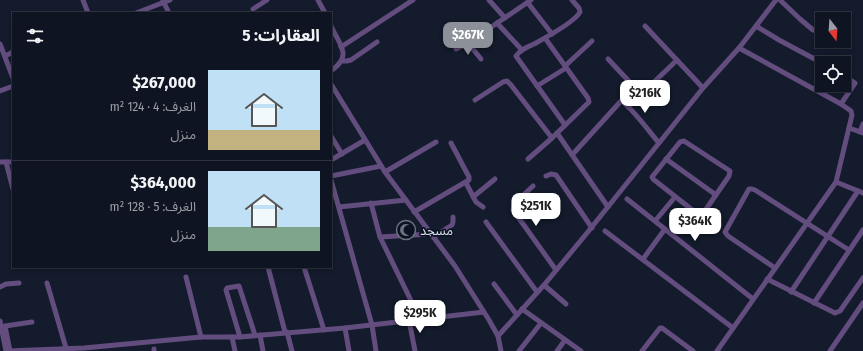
<!DOCTYPE html>
<html lang="ar">
<head>
<meta charset="utf-8">
<style>
	body { margin:0; font-family:"Fira Sans Condensed","Noto Sans Arabic",sans-serif; background:#1c212e; color:#f1f3f6; direction:rtl; height:100vh; display:flex; flex-direction:column; font-size:15px; white-space:nowrap }
	* { box-sizing:border-box; margin:0 }
	p { font-size:13px; color:#9b9ea5 }
	.icon { flex:none; width:22px; height:22px; fill:none; stroke:currentColor; stroke-width:2; stroke-linecap:round; stroke-linejoin:round }
	.map { position:relative; flex:1; overflow:hidden; direction:ltr }
	.drawer { position:absolute; left:12px; top:12px; width:320px; height:256px; display:flex; flex-direction:column; background:#0e1421; border-radius:0px; box-shadow:0 2px 6px #0003,0 0 0 1px #2e333f; direction:rtl }
	.drawer>* { flex:none }
	.needle { width:26px; rotate:163deg }
	.tools { position:absolute; left:815px; top:12px; display:grid; gap:8px }
	.tools a { display:grid; place-items:center; width:36px; height:36px; border-radius:0px; background:#0e1421; box-shadow:0 2px 6px #0003,0 0 0 1px #2e333f; font-size:20px }
	.price { position:absolute; translate:-50% -34px; padding:0 9px; border-radius:8px; background:#fff; color:#222; font-size:13px; line-height:26px; filter:drop-shadow(0 1px 2px #0008) }
	.price::after { content:''; position:absolute; left:50%; top:24px; width:12px; height:9px; margin-left:-6px; background:inherit; clip-path:polygon(0 0,100% 0,50% 100%) }
	.price.current { background:#8c9099; color:#fff }
	ul { padding:0; list-style:none }
	li { display:flex; align-items:center; gap:12px; height:100px; padding:0 12px }
	li+li { border-top:1px solid #2e333f }
	li span { display:grid; place-items:center; flex:none; width:112px; height:80px; border-radius:0px; color:#555 }
	li>.icon { margin-inline-start:auto }
	span .icon { width:48px; height:48px; fill:#fffc; stroke-width:1 }
	li b { font-size:17px }
	h2 { display:flex; justify-content:space-between; align-items:center; height:48px; padding:0 12px; font-size:17px }
	.map>svg:first-child { display:block }
	.lines { fill:none; stroke-linecap:round; stroke-linejoin:round }
	.minor { stroke:#634d7e; stroke-width:5 }
	.labels { text-anchor:middle; dominant-baseline:central; stroke-width:3.5; stroke-linejoin:round; paint-order:stroke }
	.poi-label { font-size:13px; fill:#dbe1ee; stroke:#0b1222; text-anchor:start }
</style>
</head>
<body>
<div class="map">
<svg width="863" height="351" viewBox="0 0 863 351">
	<rect width="100%" height="100%" fill="#131b2c"/>
	<g class="lines">
		<g class="minor">
			<polyline points="83,0 88,13"/>
			<polyline points="318,0 325,13"/>
			<polyline points="489,0 505,18"/>
			<polyline points="780,0 800,19 813,30"/>
			<polyline points="163,1 169,13"/>
			<polyline points="528,3 552,34"/>
			<polyline points="253,9 267,0"/>
			<polyline points="136,13 170,0"/>
			<polyline points="497,23 522,50"/>
			<path d="M331 26C340 46 353 55 331 71"/>
			<polyline points="645,26 703,88"/>
			<polyline points="756,26 779,40 822,63"/>
			<polyline points="468,43 481,59"/>
			<polyline points="0,44 13,78"/>
			<polyline points="341,47 413,0"/>
			<polyline points="456,49 468,43 531,0"/>
			<polyline points="5,56 13,52"/>
			<polyline points="608,59 641,94"/>
			<polyline points="342,61 347,61 351,60 377,42"/>
			<polyline points="565,66 592,41"/>
			<polyline points="331,84 385,172 455,266 489,320 498,336 501,351"/>
			<polyline points="537,86 566,68"/>
			<polyline points="0,91 13,86"/>
			<polyline points="475,100 503,82 507,81 511,85 552,138 589,102 588,98 545,38"/>
			<polyline points="841,104 855,83 844,76"/>
			<polyline points="628,107 677,60"/>
			<path d="M565 125 516 56C520 50 527 47 534 44 545 38 575 22 580 12L579 8 572 0"/>
			<polyline points="849,128 863,133"/>
			<polyline points="860,132 863,124"/>
			<polyline points="557,133 608,207"/>
			<polyline points="331,136 342,154"/>
			<polygon points="684,141 730,171 729,176 702,215 700,216 653,179 652,177 680,142"/>
			<path d="M572 155 621 101C630 105 651 134 659 143"/>
			<polyline points="528,159 552,138"/>
			<polyline points="666,159 716,195"/>
			<polyline points="331,160 365,140"/>
			<polyline points="0,162 13,162"/>
			<polyline points="6,162 13,189"/>
			<polyline points="385,172 436,142"/>
			<polyline points="331,176 381,166"/>
			<polyline points="546,176 551,174 556,175 592,228"/>
			<polyline points="331,180 372,325 376,351"/>
			<polyline points="836,182 863,193"/>
			<polyline points="466,183 476,202 483,207"/>
			<polyline points="533,186 515,203 513,210 556,270"/>
			<polyline points="473,197 495,179"/>
			<polyline points="627,199 753,299"/>
			<polyline points="371,203 380,237 420,319"/>
			<polyline points="339,207 406,200"/>
			<polyline points="414,212 469,180 469,177 451,143"/>
			<polyline points="655,221 675,197"/>
			<polyline points="486,222 537,292"/>
			<polyline points="605,231 733,328"/>
			<polyline points="380,237 431,234"/>
			<polyline points="433,237 452,225 453,222 453,217"/>
			<polyline points="643,259 665,229"/>
			<polyline points="268,267 285,332"/>
			<polyline points="304,267 324,330"/>
			<polyline points="775,268 728,236 725,232 749,189 752,189 755,190 849,250"/>
			<polyline points="186,277 201,337"/>
			<polyline points="767,279 835,313 840,311 863,278"/>
			<polyline points="47,283 66,348"/>
			<polyline points="494,284 517,315"/>
			<polyline points="544,285 566,304"/>
			<polyline points="0,287 6,284 19,283"/>
			<polyline points="791,292 858,191"/>
			<polyline points="814,303 863,230"/>
			<polyline points="522,309 581,351"/>
			<polyline points="409,320 415,351"/>
			<polyline points="0,321 6,351"/>
			<polyline points="345,328 349,351"/>
			<polyline points="287,332 292,351"/>
			<polyline points="260,335 263,351"/>
			<polyline points="498,336 544,285 587,233 703,88 739,48 776,0"/>
			<polyline points="232,337 235,351"/>
			<polyline points="240,337 226,290 227,288 239,286 255,335"/>
			<polyline points="154,349 154,351"/>
			<polyline points="8,351 84,348 201,337 240,337 345,328 484,312"/>
			<polyline points="10,351 5,326 32,322"/>
			<polyline points="519,351 541,323"/>
			<polyline points="557,351 565,340"/>
			<polyline points="642,351 660,328 662,328 693,351"/>
			<polyline points="717,351 836,182 852,115 851,111 841,104 739,48"/>
			<polyline points="830,351 863,303"/>
		</g>
	</g>
	<defs>
		<symbol id="mosque-ring" viewBox="-11 -11 22 22"><circle r="9.5" fill="#0b1222" stroke="#6b7280" stroke-width="1.5"/><path d="M3.5-4.9A6 6 0 1 0 3.5 4.9A5 5 0 1 1 3.5-4.9Z" fill="#6b7280"/></symbol>
	</defs>
	<g fill-rule="evenodd">
		<use href="#mosque-ring" x="395" y="219" width="22" height="22"/>
	</g>
	<g class="labels">
		<g class="poi-label">
			<text x="420" y="230">مسجد</text>
		</g>
	</g>
</svg>
<div class="tools">
<a><svg class="needle" viewBox="-14 -14 28 28"><path d="M0-13l5 13h-10z" fill="#e53935"/><path d="M0 13l5-13h-10z" fill="#9b9ea5"/></svg></a>
<a><svg class="icon" aria-label="locate" viewBox="0 0 24 24"><circle cx="12" cy="12" r="6"/><path d="M12 2v4M12 18v4M2 12h4M18 12h4"/></svg></a>
</div>
<b class="price current" style="left:468px;top:56px">$267K</b>
<b class="price" style="left:645px;top:114px">$216K</b>
<b class="price" style="left:536px;top:227px">$251K</b>
<b class="price" style="left:695px;top:242px">$364K</b>
<b class="price" style="left:420px;top:334px">$295K</b>
<section class="drawer">
<h2>العقارات: 5<svg class="icon" aria-label="filters" viewBox="0 0 24 24"><path d="M4 7h16M4 17h16"/><circle cx="9" cy="7" r="2"/><circle cx="15" cy="17" r="2"/></svg></h2>
<ul>
<li><span style="background:linear-gradient(#bfe0f5 75%,#c2b280 0)"><svg class="icon" aria-label="home" viewBox="0 0 24 24"><path d="M3 11l9-7 9 7M6 9v11h12V9"/></svg></span><div><b>$267,000</b><p>الغرف: 4 · 124 m²</p><p>منزل</p></div></li>
<li><span style="background:linear-gradient(#bfe0f5 70%,#7fa58c 0)"><svg class="icon" aria-label="home" viewBox="0 0 24 24"><path d="M3 11l9-7 9 7M6 9v11h12V9"/></svg></span><div><b>$364,000</b><p>الغرف: 5 · 128 m²</p><p>منزل</p></div></li>
</ul>
</section>
</div>
</body>
</html>
